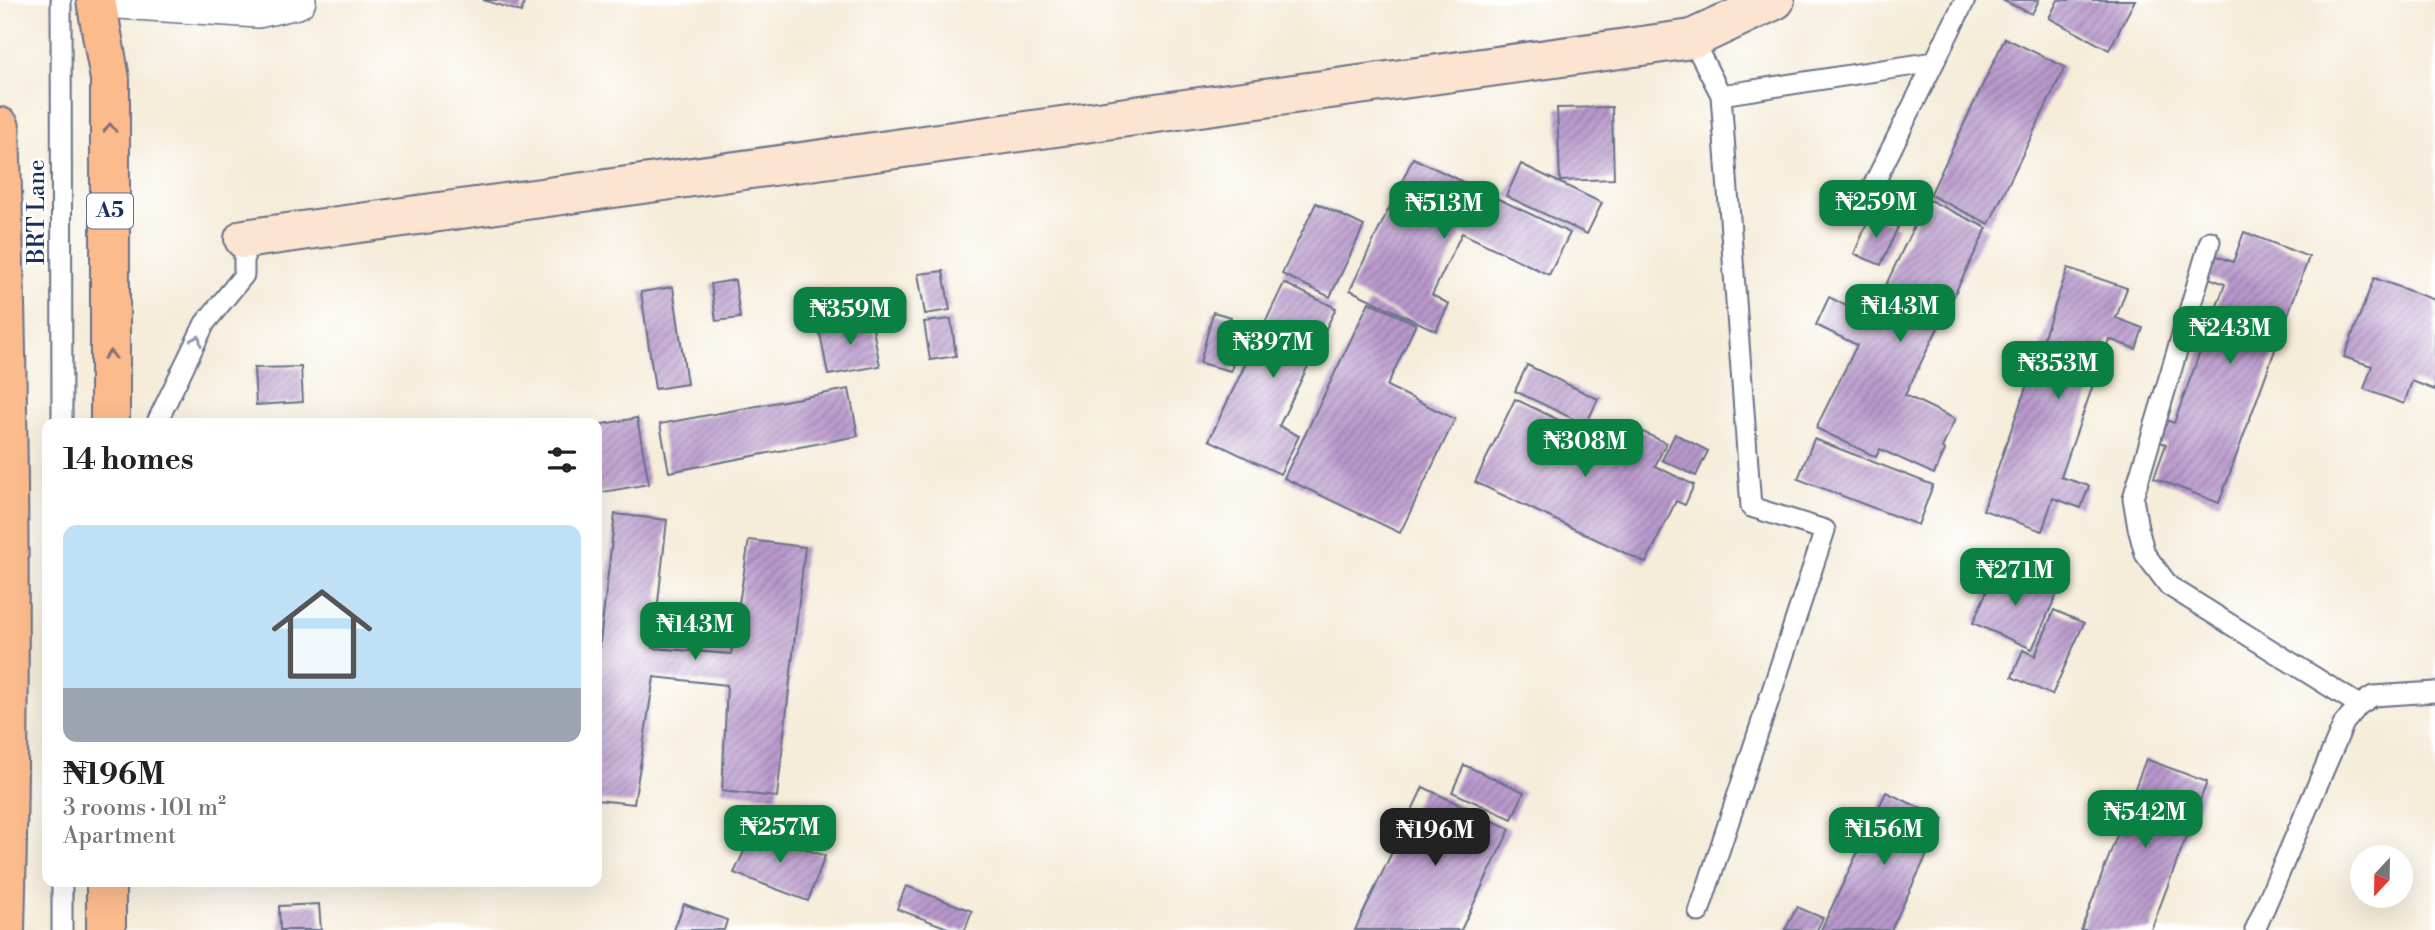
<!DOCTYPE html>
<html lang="en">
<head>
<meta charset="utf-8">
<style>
	body { margin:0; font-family:"Libre Bodoni",serif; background:#f2f2f2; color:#222; height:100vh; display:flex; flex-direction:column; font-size:26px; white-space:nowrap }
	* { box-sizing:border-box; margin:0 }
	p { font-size:23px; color:#767676 }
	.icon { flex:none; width:38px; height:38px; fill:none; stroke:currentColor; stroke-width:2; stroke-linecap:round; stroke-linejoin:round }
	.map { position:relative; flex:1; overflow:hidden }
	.drawer { position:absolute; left:42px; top:418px; width:560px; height:469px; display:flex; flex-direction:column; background:#fff; border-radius:14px; box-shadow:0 7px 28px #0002 }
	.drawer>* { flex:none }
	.needle { width:46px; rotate:202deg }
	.tools { position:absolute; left:2350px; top:845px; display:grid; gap:14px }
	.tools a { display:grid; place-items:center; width:63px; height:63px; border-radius:50%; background:#fff; box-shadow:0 7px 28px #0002; font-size:35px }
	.price { position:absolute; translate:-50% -60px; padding:0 16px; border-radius:14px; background:#0b8043; color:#fff; font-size:23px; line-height:46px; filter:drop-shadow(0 2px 4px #0008) }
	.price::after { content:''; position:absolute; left:50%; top:42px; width:21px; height:16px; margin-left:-10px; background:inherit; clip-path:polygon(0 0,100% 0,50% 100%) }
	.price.current { background:#222; color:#fff }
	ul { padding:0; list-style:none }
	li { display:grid; align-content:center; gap:14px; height:371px; padding:0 21px }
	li+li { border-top:2px solid #e0e0e0 }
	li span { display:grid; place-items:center; height:217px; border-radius:14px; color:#555 }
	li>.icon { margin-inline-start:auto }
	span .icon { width:126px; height:126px; fill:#fffc; stroke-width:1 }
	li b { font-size:30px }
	h2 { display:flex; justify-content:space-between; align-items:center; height:84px; padding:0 21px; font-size:30px }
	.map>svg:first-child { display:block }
	.building { fill:url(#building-hatch) }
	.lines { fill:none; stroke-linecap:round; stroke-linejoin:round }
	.lane-casing { stroke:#677189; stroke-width:23 }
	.street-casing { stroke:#677189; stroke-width:40 }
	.secondary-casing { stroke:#677189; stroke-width:42 }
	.highway-casing { stroke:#677189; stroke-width:42 }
	.lane { stroke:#fff; stroke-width:19 }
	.street { stroke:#fff; stroke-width:37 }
	.secondary { stroke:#fde4d1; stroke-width:38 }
	.highway { stroke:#fbbb8d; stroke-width:38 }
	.oneway { stroke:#806e73 }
	.oneway2 { stroke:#8d97ae }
	.labels { text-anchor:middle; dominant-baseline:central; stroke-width:6; stroke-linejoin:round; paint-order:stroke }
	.shield { fill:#fff; stroke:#5f6d8e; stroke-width:2 }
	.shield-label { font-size:21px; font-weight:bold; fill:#1b2f5e }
	.street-label { font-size:23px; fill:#1b2f5e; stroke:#fff }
</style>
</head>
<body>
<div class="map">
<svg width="2435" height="930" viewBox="0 0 2435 930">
	<defs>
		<pattern id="building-hatch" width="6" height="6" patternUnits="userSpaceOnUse" patternTransform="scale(1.75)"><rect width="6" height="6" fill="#b898cb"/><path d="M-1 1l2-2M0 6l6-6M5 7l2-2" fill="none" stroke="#957ca8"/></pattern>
	</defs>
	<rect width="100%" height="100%" fill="#fff"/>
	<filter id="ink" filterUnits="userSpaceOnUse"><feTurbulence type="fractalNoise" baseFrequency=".0143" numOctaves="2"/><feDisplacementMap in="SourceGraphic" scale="14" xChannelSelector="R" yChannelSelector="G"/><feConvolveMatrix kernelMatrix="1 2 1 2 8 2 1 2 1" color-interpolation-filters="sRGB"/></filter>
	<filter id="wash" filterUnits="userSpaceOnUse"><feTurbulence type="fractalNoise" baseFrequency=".00686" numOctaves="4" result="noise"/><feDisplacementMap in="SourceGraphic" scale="28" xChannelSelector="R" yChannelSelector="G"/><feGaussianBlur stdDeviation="1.57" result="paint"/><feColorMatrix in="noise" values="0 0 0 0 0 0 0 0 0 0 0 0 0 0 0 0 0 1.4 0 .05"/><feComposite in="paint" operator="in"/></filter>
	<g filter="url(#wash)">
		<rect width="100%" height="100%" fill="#f5ecd9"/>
		<g id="blocks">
			<g class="building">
				<polygon points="483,0 525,0 521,12"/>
				<polygon points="2002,0 2039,0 2032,14"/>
				<polygon points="2058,0 2135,0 2109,50 2049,18"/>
				<polygon points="2005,38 2065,67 1989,224 1930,195"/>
				<polygon points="1612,107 1614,179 1560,181 1557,108"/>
				<polygon points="1413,158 1570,233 1549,275 1462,233 1432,295 1449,304 1436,331 1350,290"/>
				<polygon points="1521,164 1602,203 1587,234 1506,196"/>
				<polygon points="1927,199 1987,228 1905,395 1955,419 1942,448 1945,450 1934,474 1880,449 1876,457 1816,428 1857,345 1816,325 1829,297 1870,318"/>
				<polygon points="1316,203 1364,226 1330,297 1282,274"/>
				<polygon points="1870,216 1898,227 1881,265 1854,254"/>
				<polygon points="2244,232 2309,257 2219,503 2154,478 2166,444 2153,440 2161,418 2174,423 2225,284 2201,275 2209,253 2233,262"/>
				<polygon points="2068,268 2127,288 2116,318 2143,328 2136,349 2109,339 2061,477 2089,486 2081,508 2053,498 2042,531 1983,510"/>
				<polygon points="943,271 950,310 925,314 918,274"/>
				<polygon points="2374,278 2435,300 2435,390 2412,381 2404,404 2364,389 2372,366 2344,357"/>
				<polygon points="735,280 740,318 716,321 711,284"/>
				<polygon points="1284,283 1336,308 1279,426 1299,436 1280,474 1209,440"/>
				<polygon points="673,287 687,384 655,389 641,292"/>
				<polygon points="1369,302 1416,324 1387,386 1455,419 1400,533 1284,478"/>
				<polygon points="1213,312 1231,317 1223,345 1237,348 1231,371 1200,363"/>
				<polygon points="871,319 880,366 828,375 819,328"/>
				<polygon points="951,319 956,356 930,360 924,322"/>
				<polygon points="1527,365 1598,399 1586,425 1515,391"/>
				<polygon points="301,367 303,402 256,405 254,368"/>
				<polygon points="849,389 858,436 669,472 660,424"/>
				<polygon points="1515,399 1610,445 1622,422 1666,443 1655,466 1694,485 1685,505 1676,501 1646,563 1475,482"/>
				<polygon points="637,418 649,484 597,493 597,425"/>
				<polygon points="1675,434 1708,451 1696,476 1662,460"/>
				<polygon points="1814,439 1933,485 1918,525 1798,479"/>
				<polygon points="615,514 667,520 653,648 731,654 749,540 805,547 777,797 722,791 727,685 654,677 634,804 597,800 597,668"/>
				<polygon points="1997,567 2057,594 2032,649 1973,623"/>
				<polygon points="2054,610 2084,623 2052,695 2012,677 2023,650 2035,656"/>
				<polygon points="2146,759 2207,782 2151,930 2081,930"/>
				<polygon points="1464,765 1524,792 1512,819 1452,792"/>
				<polygon points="1423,787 1510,829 1461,930 1355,930"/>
				<polygon points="1886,792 1944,819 1891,930 1821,930"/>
				<polygon points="754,830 825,856 808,901 734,873"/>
				<polygon points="906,886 972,911 965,930 953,930 897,909"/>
				<polygon points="319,904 321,930 280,930 279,906"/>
				<polygon points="684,904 727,920 724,930 674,930"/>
				<polygon points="1797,907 1823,918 1817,930 1785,930"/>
			</g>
		</g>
	</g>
	<g filter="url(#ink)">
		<use href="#blocks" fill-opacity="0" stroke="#677189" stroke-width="2"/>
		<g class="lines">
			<defs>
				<g id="lane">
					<polyline points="61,0 62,424"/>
					<polyline points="1692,39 1721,95 1751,507 1825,530 1699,912"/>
					<polyline points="1721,95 1934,62"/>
					<polyline points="1862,208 1965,0"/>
					<polyline points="2210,241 2133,498 2138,528 2145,554 2169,586 2359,705"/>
					<polyline points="156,424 205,323 244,275 244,239"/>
					<polyline points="62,882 62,930"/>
					<polyline points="2255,930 2344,723 2359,705 2373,696 2435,692"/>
				</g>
				<polyline id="street" points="119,0 258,9 297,0"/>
				<polyline id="secondary" points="244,239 1692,39 1775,0"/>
				<g id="highway">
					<polyline points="96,0 110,79 110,424"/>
					<path d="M0 127C9 394 12 662 5 930"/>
					<polyline points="106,930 106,882"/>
				</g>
			</defs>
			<use href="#lane" class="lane-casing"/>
			<use href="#street" class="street-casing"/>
			<use href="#secondary" class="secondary-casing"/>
			<use href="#highway" class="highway-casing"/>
			<use href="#lane" class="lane"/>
			<use href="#street" class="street"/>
			<use href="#secondary" class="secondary"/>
			<use href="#highway" class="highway"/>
		</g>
		<defs><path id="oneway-chevron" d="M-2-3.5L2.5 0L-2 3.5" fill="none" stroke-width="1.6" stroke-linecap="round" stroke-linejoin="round" transform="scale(1.75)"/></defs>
		<g class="oneway">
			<use href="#oneway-chevron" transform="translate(110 128) rotate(-90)"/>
			<use href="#oneway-chevron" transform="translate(110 355) rotate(-90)"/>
		</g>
		<use class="oneway2" href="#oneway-chevron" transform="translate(197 340) rotate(-64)"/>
	</g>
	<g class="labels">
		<rect class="shield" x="87" y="193.5" width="46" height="35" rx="5"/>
		<g class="shield-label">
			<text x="110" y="211">A5</text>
		</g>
		<g class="street-label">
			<text transform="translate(37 212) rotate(-90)">BRT Lane</text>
		</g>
	</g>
</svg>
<div class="tools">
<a><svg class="needle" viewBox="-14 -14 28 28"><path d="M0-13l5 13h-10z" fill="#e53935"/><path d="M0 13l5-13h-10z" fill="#767676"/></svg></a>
</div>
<b class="price" style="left:1876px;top:240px">₦259M</b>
<b class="price" style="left:1444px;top:241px">₦513M</b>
<b class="price" style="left:1900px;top:344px">₦143M</b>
<b class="price" style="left:850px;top:347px">₦359M</b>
<b class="price" style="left:2230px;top:366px">₦243M</b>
<b class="price" style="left:1273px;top:380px">₦397M</b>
<b class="price" style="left:2058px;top:401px">₦353M</b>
<b class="price" style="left:1585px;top:479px">₦308M</b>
<b class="price" style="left:2015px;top:608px">₦271M</b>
<b class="price" style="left:695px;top:662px">₦143M</b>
<b class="price" style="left:2145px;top:850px">₦542M</b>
<b class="price" style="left:780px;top:865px">₦257M</b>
<b class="price" style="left:1884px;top:867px">₦156M</b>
<b class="price current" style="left:1435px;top:868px">₦196M</b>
<section class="drawer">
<h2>14 homes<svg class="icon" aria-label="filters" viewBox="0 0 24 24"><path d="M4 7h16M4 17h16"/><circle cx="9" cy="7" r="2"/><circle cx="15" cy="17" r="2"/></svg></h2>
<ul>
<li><span style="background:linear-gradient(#bfe0f5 75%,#9aa5b1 0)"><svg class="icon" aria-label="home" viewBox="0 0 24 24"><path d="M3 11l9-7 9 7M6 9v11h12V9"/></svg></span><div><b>₦196M</b><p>3 rooms · 101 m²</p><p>Apartment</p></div></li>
</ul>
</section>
</div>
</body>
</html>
